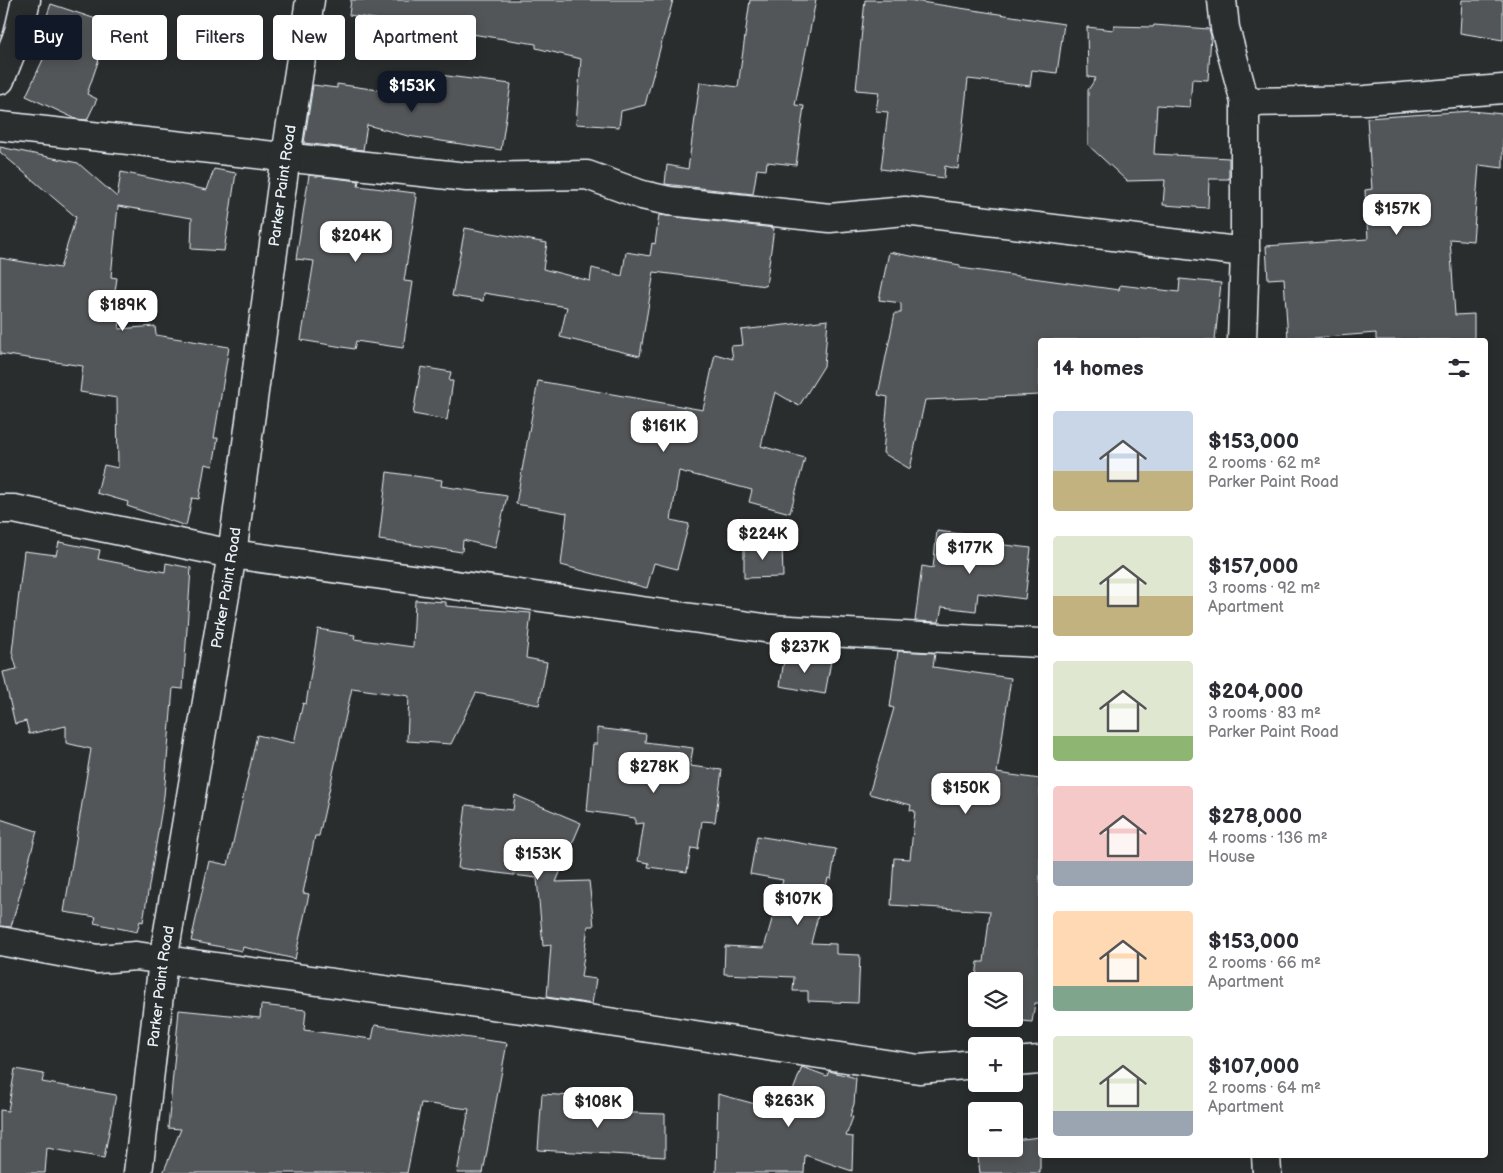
<!DOCTYPE html>
<html lang="en">
<head>
<meta charset="utf-8">
<style>
	body { margin:0; font-family:"Balsamiq Sans",sans-serif; background:#f7f7f7; color:#2b2b33; height:100vh; display:flex; flex-direction:column; font-size:19px; white-space:nowrap }
	* { box-sizing:border-box; margin:0 }
	p { font-size:16px; color:#7c7c81 }
	.icon { flex:none; width:28px; height:28px; fill:none; stroke:currentColor; stroke-width:2; stroke-linecap:round; stroke-linejoin:round }
	.map { position:relative; flex:1; overflow:hidden }
	.details { position:absolute; left:1038px; top:338px; width:450px; height:820px; display:flex; flex-direction:column; background:#fff; border-radius:5px; box-shadow:0 2px 12px #0003 }
	.details>* { flex:none }
	.hud { position:absolute; left:15px; top:15px; width:475px; height:45px; display:flex; gap:10px }
	.fabs { position:absolute; left:968px; top:972px; display:grid; gap:10px }
	.fabs a { display:grid; place-items:center; width:55px; height:55px; border-radius:5px; background:#fff; box-shadow:0 2px 12px #0003; font-size:25px }
	.price { position:absolute; translate:-50% -42px; padding:0 11px; border-radius:10px; background:#fff; color:#222; font-size:16px; line-height:32px; filter:drop-shadow(0 1px 2px #0008) }
	.price::after { content:''; position:absolute; left:50%; top:30px; width:15px; height:11px; margin-left:-8px; background:inherit; clip-path:polygon(0 0,100% 0,50% 100%) }
	.price.current { background:#111827; color:#fff }
	ul { padding:0; list-style:none }
	li { display:flex; align-items:center; gap:15px; height:125px; padding:0 15px }
	li span { display:grid; place-items:center; flex:none; width:140px; height:100px; border-radius:5px; color:#555 }
	li>.icon { margin-inline-start:auto }
	span .icon { width:60px; height:60px; fill:#fffc; stroke-width:1 }
	li b { font-size:21px }
	h2 { display:flex; justify-content:space-between; align-items:center; height:60px; padding:0 15px; font-size:21px }
	.chip { padding:0 18px; border-radius:5px; background:#fff; box-shadow:0 2px 12px #0003; font-size:18px; line-height:45px }
	.chip.current { background:#111827; color:#fff }
	.map>svg:first-child { display:block }
	.building { fill:#535759; stroke:#e8f1f8 }
	.lines { fill:none; stroke-linecap:round; stroke-linejoin:round }
	.minor-casing { stroke:#e8f1f8; stroke-width:31 }
	.minor { stroke:#2a2d2e; stroke-width:28 }
	.labels { text-anchor:middle; dominant-baseline:central; stroke-width:4; stroke-linejoin:round; paint-order:stroke }
	.street-label { font-size:15px; fill:#e8f1f8; stroke:#2a2d2e }
</style>
</head>
<body>
<div class="map">
<svg width="1503" height="1173" viewBox="0 0 1503 1173">
	<rect width="100%" height="100%" fill="#2a2d2e"/>
	<filter id="ink" filterUnits="userSpaceOnUse"><feTurbulence type="fractalNoise" baseFrequency=".02" numOctaves="2"/><feDisplacementMap in="SourceGraphic" scale="10" xChannelSelector="R" yChannelSelector="G"/><feConvolveMatrix kernelMatrix="1 2 1 2 8 2 1 2 1" color-interpolation-filters="sRGB"/></filter>
	<g filter="url(#ink)">
		<g class="building">
			<polygon points="351,0 673,0 645,105 621,111 619,127 576,124 581,59 536,48 536,44 349,15"/>
			<polygon points="750,0 816,0 795,105 804,106 796,165 767,162 766,170 757,169 753,194 665,184 667,165 688,169 700,82 738,87"/>
			<polygon points="865,0 908,0 1064,24 1057,73 1032,70 1030,86 968,79 958,169 945,166 944,178 881,169 888,112 876,111 879,92 856,90"/>
			<polygon points="1462,0 1503,0 1503,40 1460,33"/>
			<polygon points="51,4 111,24 87,94 97,99 87,120 76,119 26,96 46,53 35,49"/>
			<polygon points="1154,25 1209,29 1211,36 1208,80 1192,79 1190,107 1157,105 1154,154 1229,158 1229,179 1209,179 1208,208 1163,205 1165,180 1127,181 1088,145 1088,90 1096,78 1088,77 1087,27 1114,30 1114,26 1153,27"/>
			<polygon points="416,72 511,84 501,150 408,136 367,125 363,150 304,143 313,85 337,88 337,84 413,95"/>
			<polygon points="1471,111 1503,114 1503,168 1479,165 1473,241 1450,239 1455,315 1474,314 1474,340 1376,340 1376,333 1288,340 1284,278 1268,279 1266,246 1368,239 1365,190 1372,189 1367,118"/>
			<polygon points="0,147 78,163 117,197 121,172 207,190 214,169 236,173 224,251 191,249 192,218 118,206 111,277 117,278 111,318 120,320 119,329 155,326 156,335 229,347 214,438 218,438 213,466 205,464 199,499 192,498 186,526 127,506 128,502 97,493 104,465 118,468 117,398 80,392 83,366 0,354 0,258 60,268 76,217 0,152"/>
			<polygon points="309,175 359,181 358,186 415,193 415,197 417,197 404,281 413,282 403,348 356,341 354,349 301,340 314,261 296,259"/>
			<polygon points="659,215 774,228 766,286 654,272 640,356 560,337 567,307 484,293 483,301 452,296 465,228 547,243 543,269 590,281 592,268 622,276 626,252 650,256 652,243 655,244"/>
			<polygon points="889,252 960,265 960,268 1119,290 1120,285 1179,292 1180,279 1221,283 1215,340 1040,340 1040,395 925,400 910,469 883,453 888,397 878,395 895,313 901,313 901,303 879,300"/>
			<polygon points="828,320 824,366 799,406 775,392 761,446 805,458 790,513 749,502 752,490 679,471 671,520 689,524 677,569 654,563 647,588 561,565 567,513 516,504 538,381 703,410 715,354 733,359 731,346 743,345 741,330"/>
			<polygon points="421,367 451,372 449,381 453,381 447,420 413,414"/>
			<polygon points="387,472 442,480 441,486 507,496 495,548 463,540 462,552 379,540"/>
			<polygon points="937,531 969,535 969,541 1031,548 1025,599 978,593 976,611 942,607 939,622 915,621 922,566 933,568"/>
			<polygon points="59,542 100,550 98,559 165,572 166,563 191,568 183,689 173,688 164,796 143,922 140,921 137,932 94,923 96,917 64,912 91,749 66,743 66,726 29,734 26,721 15,724 3,672 17,669 12,652 24,551 56,555"/>
			<polygon points="744,544 782,544 783,577 744,578"/>
			<polygon points="415,600 446,602 446,606 531,613 526,658 547,662 539,705 476,693 451,744 407,741 409,696 352,688 319,836 315,836 303,893 309,894 295,959 243,947 242,951 191,941 209,861 228,865 257,735 294,743 303,703 306,704 318,629 355,635 354,639 413,647"/>
			<polygon points="898,651 935,653 933,667 1011,678 997,773 1040,779 1040,1003 1035,1003 1032,1022 1003,1019 1014,1019 1014,981 976,981 976,1016 971,1016 978,962 984,962 990,911 891,905 894,858 910,859 915,811 910,810 911,805 869,794 894,708 890,707"/>
			<polygon points="785,654 831,661 825,694 780,686"/>
			<polygon points="597,728 646,734 645,742 693,748 690,766 722,770 715,822 702,821 698,849 691,848 687,872 648,867 649,863 638,861 644,823 635,824 635,818 587,811 593,744 597,744"/>
			<polygon points="515,795 581,823 556,882 589,881 594,926 588,926 581,977 596,979 592,1004 547,997 551,945 543,946 537,878 458,868 466,805 513,810"/>
			<polygon points="0,819 37,831 11,927 0,926"/>
			<polygon points="757,836 836,849 831,879 828,878 811,943 836,944 836,954 860,955 858,1003 808,1001 808,991 793,991 794,977 724,974 725,946 764,948 783,880 750,874"/>
			<polygon points="261,1005 306,1010 304,1030 372,1039 375,1025 507,1043 483,1173 457,1173 469,1109 421,1103 407,1173 163,1173 181,1129 168,1128 179,1010 260,1018"/>
			<polygon points="802,1067 827,1076 829,1071 856,1078 854,1104 850,1116 853,1117 846,1136 853,1137 852,1171 805,1155 804,1173 716,1173 718,1094 785,1112"/>
			<polygon points="15,1069 44,1074 42,1082 116,1095 104,1158 47,1148 45,1173 0,1173 0,1110 8,1111"/>
			<polygon points="542,1094 588,1097 587,1106 608,1107 608,1112 665,1114 665,1157 538,1150"/>
			<polygon points="1040,1137 1040,1173 980,1173 977,1149 1014,1149 1014,1140"/>
		</g>
		<g class="lines">
			<defs>
				<g id="minor">
					<polyline points="1222,0 1225,28 1245,102 1245,252 1242,340"/>
					<polyline points="0,80 18,35 26,0"/>
					<polyline points="1245,102 1365,100 1503,89"/>
					<polyline points="0,126 467,177 587,175 642,195 669,201 830,218 905,211 1245,252"/>
					<polyline points="0,509 14,509 232,554 771,629 1040,643"/>
					<polyline points="0,941 97,959 136,956 536,1011 919,1069 976,1064"/>
					<polyline points="1014,1062 1040,1060"/>
					<polyline points="1266,1155 1267,1173"/>
					<path id="s1" d="M138 1173 163 961 232 554 286 156 310 0"/>
				</g>
			</defs>
			<use href="#minor" class="minor-casing"/>
			<use href="#minor" class="minor"/>
		</g>
	</g>
	<g class="labels">
		<g class="street-label">
			<text stroke="none"><textPath href="#s1" startOffset="998">Parker Paint Road</textPath></text>
			<text stroke="none"><textPath href="#s1" startOffset="592">Parker Paint Road</textPath></text>
			<text stroke="none"><textPath href="#s1" startOffset="188">Parker Paint Road</textPath></text>
		</g>
	</g>
</svg>
<div class="fabs">
<a><svg class="icon" aria-label="layers" viewBox="0 0 24 24"><path d="M12 4l9 5-9 5-9-5zM3 14l9 5 9-5"/></svg></a>
<a>+</a>
<a>−</a>
</div>
<b class="price current" style="left:412px;top:113px">$153K</b>
<b class="price" style="left:1397px;top:236px">$157K</b>
<b class="price" style="left:356px;top:263px">$204K</b>
<b class="price" style="left:123px;top:332px">$189K</b>
<b class="price" style="left:664px;top:453px">$161K</b>
<b class="price" style="left:763px;top:561px">$224K</b>
<b class="price" style="left:970px;top:575px">$177K</b>
<b class="price" style="left:805px;top:674px">$237K</b>
<b class="price" style="left:654px;top:794px">$278K</b>
<b class="price" style="left:966px;top:815px">$150K</b>
<b class="price" style="left:538px;top:881px">$153K</b>
<b class="price" style="left:798px;top:926px">$107K</b>
<b class="price" style="left:789px;top:1128px">$263K</b>
<b class="price" style="left:598px;top:1129px">$108K</b>
<div class="hud">
<a class="chip current">Buy</a>
<a class="chip">Rent</a>
<a class="chip">Filters</a>
<a class="chip">New</a>
<a class="chip">Apartment</a>
</div>
<section class="details">
<h2>14 homes<svg class="icon" aria-label="filters" viewBox="0 0 24 24"><path d="M4 7h16M4 17h16"/><circle cx="9" cy="7" r="2"/><circle cx="15" cy="17" r="2"/></svg></h2>
<ul>
<li><span style="background:linear-gradient(#c9d6e8 60%,#c2b280 0)"><svg class="icon" aria-label="home" viewBox="0 0 24 24"><path d="M3 11l9-7 9 7M6 9v11h12V9"/></svg></span><div><b>$153,000</b><p>2 rooms · 62 m²</p><p>Parker Paint Road</p></div></li>
<li><span style="background:linear-gradient(#dfe7d0 60%,#c2b280 0)"><svg class="icon" aria-label="home" viewBox="0 0 24 24"><path d="M3 11l9-7 9 7M6 9v11h12V9"/></svg></span><div><b>$157,000</b><p>3 rooms · 92 m²</p><p>Apartment</p></div></li>
<li><span style="background:linear-gradient(#dfe7d0 75%,#8fb573 0)"><svg class="icon" aria-label="home" viewBox="0 0 24 24"><path d="M3 11l9-7 9 7M6 9v11h12V9"/></svg></span><div><b>$204,000</b><p>3 rooms · 83 m²</p><p>Parker Paint Road</p></div></li>
<li><span style="background:linear-gradient(#f6c9c9 75%,#9aa5b1 0)"><svg class="icon" aria-label="home" viewBox="0 0 24 24"><path d="M3 11l9-7 9 7M6 9v11h12V9"/></svg></span><div><b>$278,000</b><p>4 rooms · 136 m²</p><p>House</p></div></li>
<li><span style="background:linear-gradient(#ffd9b3 75%,#7fa58c 0)"><svg class="icon" aria-label="home" viewBox="0 0 24 24"><path d="M3 11l9-7 9 7M6 9v11h12V9"/></svg></span><div><b>$153,000</b><p>2 rooms · 66 m²</p><p>Apartment</p></div></li>
<li><span style="background:linear-gradient(#dfe7d0 75%,#9aa5b1 0)"><svg class="icon" aria-label="home" viewBox="0 0 24 24"><path d="M3 11l9-7 9 7M6 9v11h12V9"/></svg></span><div><b>$107,000</b><p>2 rooms · 64 m²</p><p>Apartment</p></div></li>
</ul>
</section>
</div>
</body>
</html>
